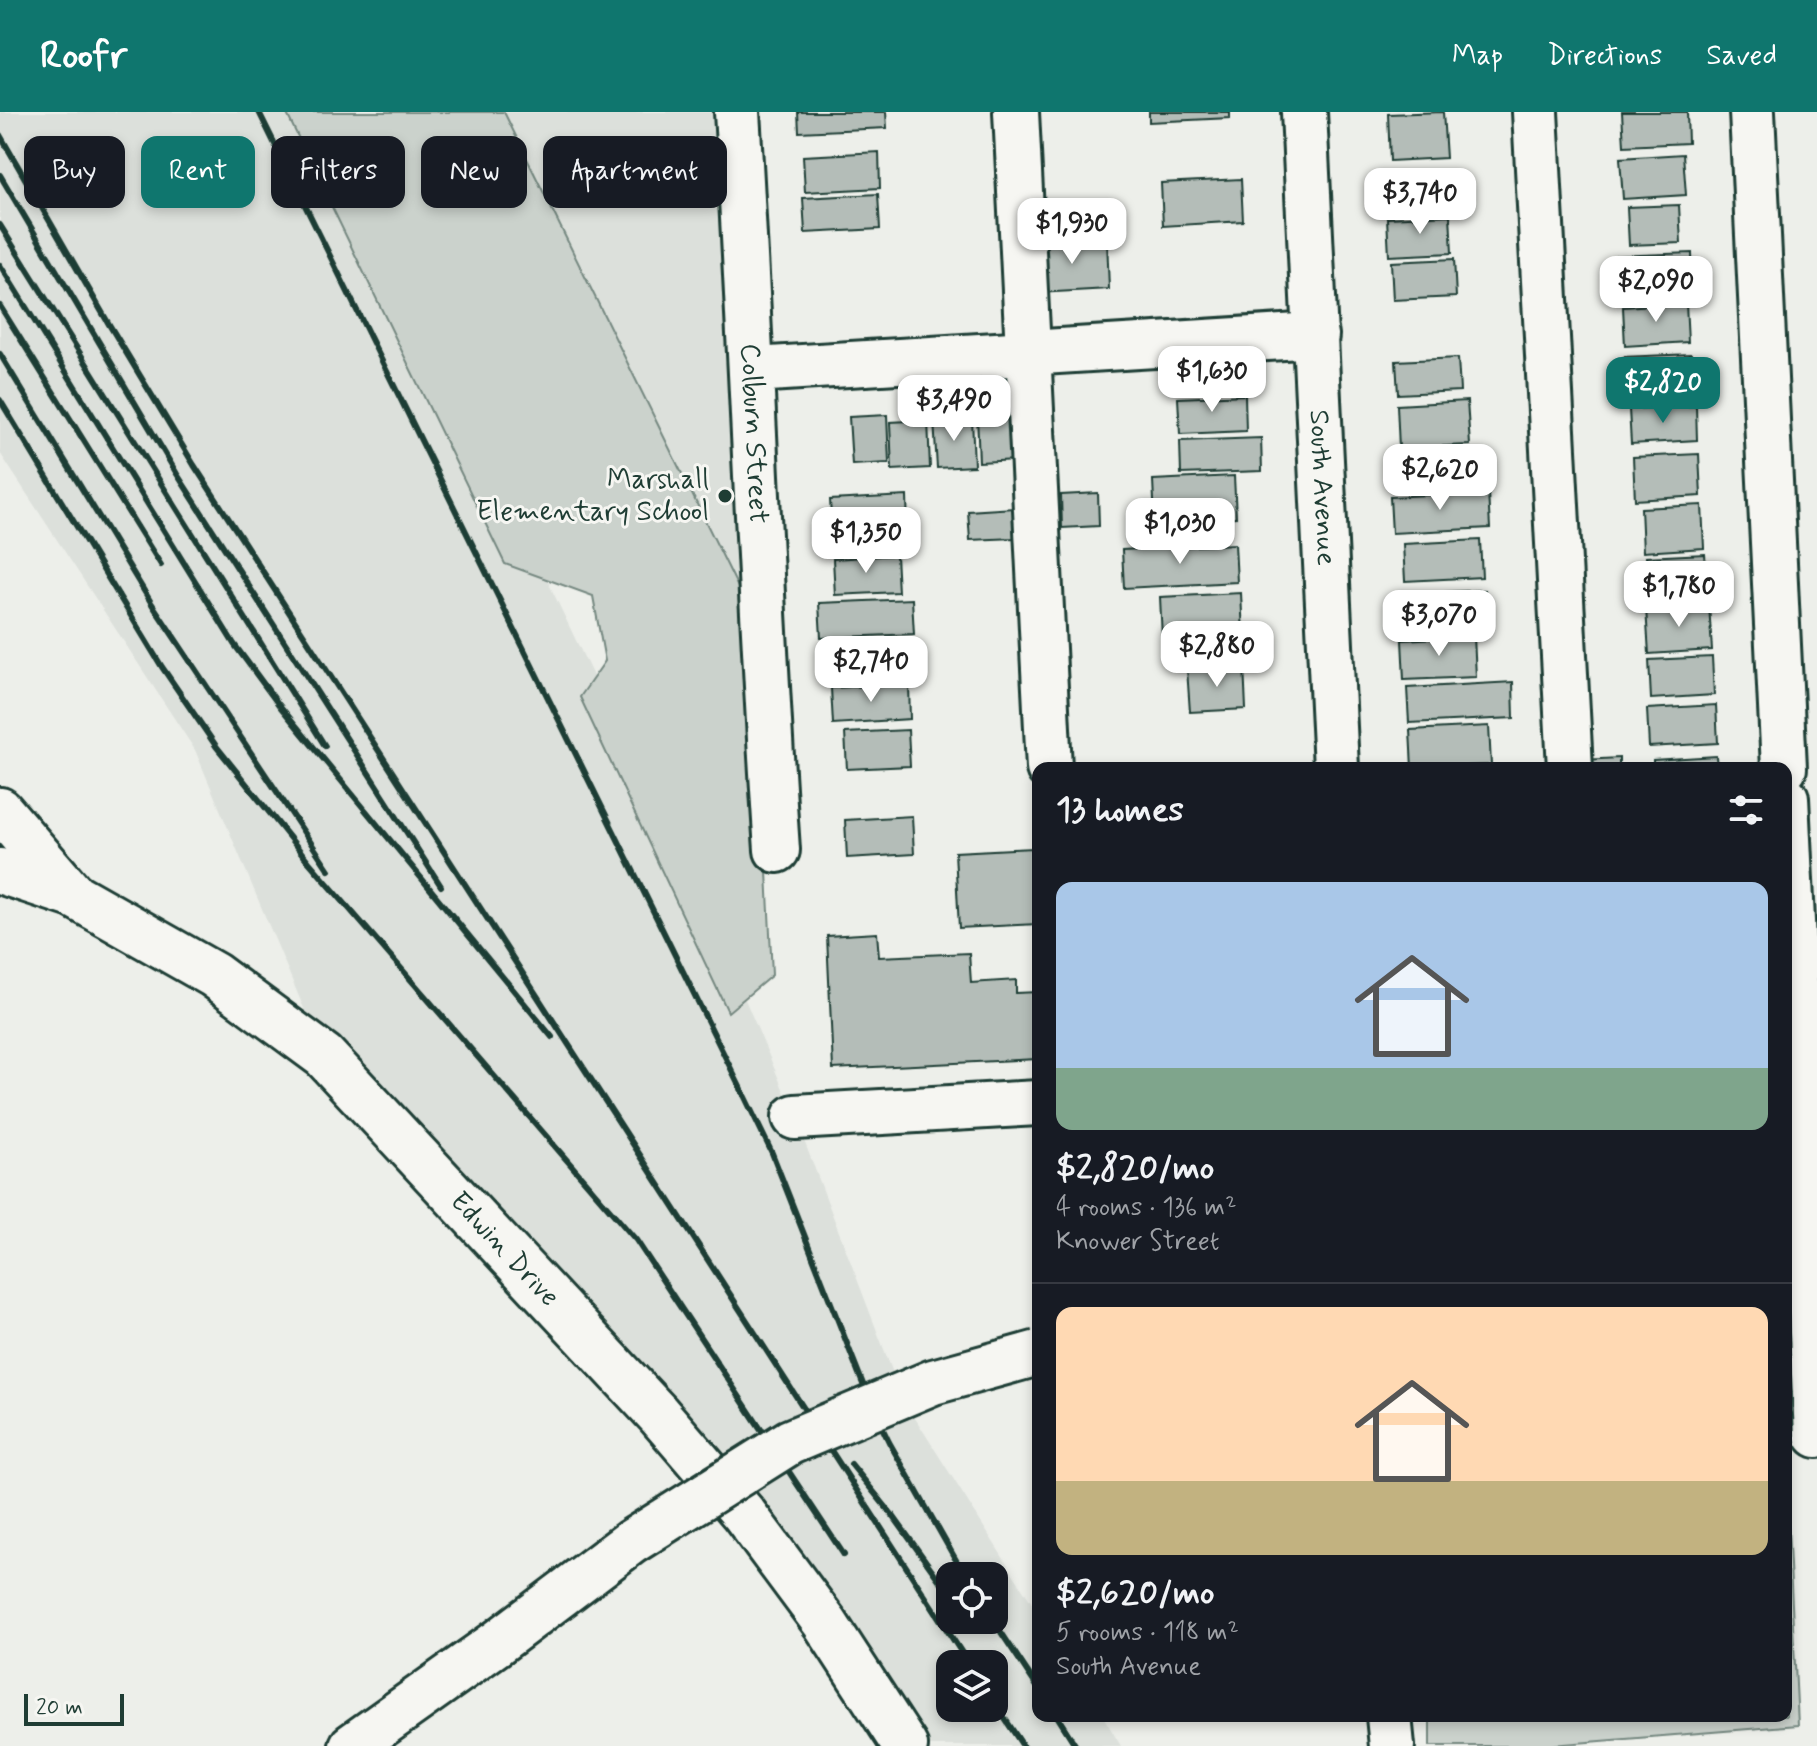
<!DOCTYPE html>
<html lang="en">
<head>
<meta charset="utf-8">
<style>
	body { margin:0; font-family:Mynerve,sans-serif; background:#20242c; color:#f1f3f6; height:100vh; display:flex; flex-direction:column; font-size:30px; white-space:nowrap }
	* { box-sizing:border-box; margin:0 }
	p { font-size:26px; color:#9ea1a6 }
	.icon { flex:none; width:44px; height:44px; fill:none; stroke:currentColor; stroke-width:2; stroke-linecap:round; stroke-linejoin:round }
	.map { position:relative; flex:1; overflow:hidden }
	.sheet { position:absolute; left:1032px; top:650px; width:760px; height:960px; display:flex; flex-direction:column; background:#171b24; border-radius:16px; box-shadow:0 4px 12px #0003 }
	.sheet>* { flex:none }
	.guide { position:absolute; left:24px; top:24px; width:760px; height:72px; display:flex; gap:16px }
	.tools { position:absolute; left:936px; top:1450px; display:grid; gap:16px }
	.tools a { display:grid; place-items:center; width:72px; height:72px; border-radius:16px; background:#171b24; box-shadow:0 4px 12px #0003; font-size:40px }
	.scale { position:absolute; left:24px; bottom:20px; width:100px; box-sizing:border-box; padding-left:8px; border:4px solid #1f3d34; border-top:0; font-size:22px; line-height:28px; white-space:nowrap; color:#1f3d34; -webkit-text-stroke:6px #f6f6f2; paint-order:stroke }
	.price { position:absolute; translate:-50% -68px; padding:0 18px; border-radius:16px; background:#fff; color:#222; font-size:26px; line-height:52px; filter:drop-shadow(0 2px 4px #0008) }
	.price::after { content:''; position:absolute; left:50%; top:48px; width:24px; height:18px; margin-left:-12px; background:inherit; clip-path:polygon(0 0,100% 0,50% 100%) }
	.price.on { background:#0f766e; color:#fff }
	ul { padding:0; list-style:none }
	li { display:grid; align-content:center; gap:16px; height:424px; padding:0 24px }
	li+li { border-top:2px solid #363941 }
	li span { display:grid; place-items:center; height:248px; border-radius:16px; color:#555 }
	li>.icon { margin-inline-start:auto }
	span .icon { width:144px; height:144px; fill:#fffc; stroke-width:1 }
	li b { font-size:34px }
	h2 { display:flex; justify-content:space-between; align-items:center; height:96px; padding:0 24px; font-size:34px }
	.tag { padding:0 28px; border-radius:16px; background:#171b24; box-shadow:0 4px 12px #0003; font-size:28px; line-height:72px }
	.tag.on { background:#0f766e; color:#fff }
	header { display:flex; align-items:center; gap:48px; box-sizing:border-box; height:112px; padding:0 40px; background:#0f766e; color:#fff }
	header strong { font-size:38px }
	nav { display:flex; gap:44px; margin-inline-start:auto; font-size:28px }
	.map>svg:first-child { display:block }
	.built { fill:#dce0db; fill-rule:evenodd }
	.green { fill:#cbd2cc; stroke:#758880; stroke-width:2 }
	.building { fill:#b4bdb8; stroke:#1f3d34; stroke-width:2 }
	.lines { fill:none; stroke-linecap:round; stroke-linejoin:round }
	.minor-casing { stroke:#1f3d34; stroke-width:50 }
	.highway-casing { stroke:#1f3d34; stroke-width:50 }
	.minor { stroke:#f6f6f2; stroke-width:44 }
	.highway { stroke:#f6f6f2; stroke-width:44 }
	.rail { stroke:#1f3d34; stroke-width:6 }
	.highway-bridge-casing { stroke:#1f3d34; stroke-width:50; stroke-linecap:butt }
	.highway-bridge { stroke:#f6f6f2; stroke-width:44 }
	.poi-dot { fill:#1f3d34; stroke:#f6f6f2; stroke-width:3 }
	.labels { text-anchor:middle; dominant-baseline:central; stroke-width:6; stroke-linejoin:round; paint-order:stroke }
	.street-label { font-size:28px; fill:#1f3d34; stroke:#f6f6f2 }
	.poi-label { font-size:28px; fill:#1f3d34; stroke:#f6f6f2; text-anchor:end }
</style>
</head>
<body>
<header>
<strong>Roofr</strong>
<nav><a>Map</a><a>Directions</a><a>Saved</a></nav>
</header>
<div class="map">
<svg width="1817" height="1634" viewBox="0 0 1817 1634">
	<rect width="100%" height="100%" fill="#edefea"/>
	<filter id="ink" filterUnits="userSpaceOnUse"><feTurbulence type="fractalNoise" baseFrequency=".0125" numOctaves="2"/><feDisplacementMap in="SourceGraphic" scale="16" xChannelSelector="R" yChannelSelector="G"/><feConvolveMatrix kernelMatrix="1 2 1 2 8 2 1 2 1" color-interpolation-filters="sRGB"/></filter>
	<g filter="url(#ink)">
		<g class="built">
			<path d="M0 0H324L727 845 795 1005 903 1287 1038 1501V1604H1103L1121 1634H905L825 1511 324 944 195 638 0 341ZM950 1464H994V1508H950ZM950 1552H994V1596H950Z"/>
			<polygon points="504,0 737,0 755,510"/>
		</g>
		<g class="green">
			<polygon points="286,0 504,0 755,510 772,863 728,900 580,585 605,549 593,484 505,452"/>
			<polygon points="1786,1373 1798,1613 1539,1634 1430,1634 1430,1604 1786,1604"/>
		</g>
		<g class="building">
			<polygon points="798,0 886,0 887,16 799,20"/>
			<polygon points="1149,0 1230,0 1230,6 1149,10"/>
			<polygon points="1443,0 1446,46 1390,49 1388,2"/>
			<polygon points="1622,0 1687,0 1688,31 1624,34"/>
			<polygon points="879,40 880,76 805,80 803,44"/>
			<polygon points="1683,42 1686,83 1623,87 1620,46"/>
			<polygon points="1445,60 1447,98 1384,101 1382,63"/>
			<polygon points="1241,67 1243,109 1163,114 1161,71"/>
			<polygon points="878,82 880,117 805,121 803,86"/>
			<polygon points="1679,93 1681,131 1629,133 1627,95"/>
			<polygon points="1450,103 1452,141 1389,144 1387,106"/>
			<polygon points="1107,127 1109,177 1038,181 1036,131"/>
			<polygon points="1692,141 1693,180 1617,183 1615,144"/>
			<polygon points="1454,147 1456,185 1393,188 1391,150"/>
			<polygon points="1686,191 1688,230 1625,234 1623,195"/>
			<polygon points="1691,242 1693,284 1625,287 1623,245"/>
			<polygon points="1458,246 1460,279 1398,282 1396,249"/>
			<polygon points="1245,283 1246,319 1180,322 1178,286"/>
			<polygon points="1467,289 1470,333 1399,336 1397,293"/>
			<polygon points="1696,294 1697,328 1631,332 1629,297"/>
			<polygon points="1014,301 1017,348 979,350 977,303"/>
			<polygon points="887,303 889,351 852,353 849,305"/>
			<polygon points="972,306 974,354 937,356 934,308"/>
			<polygon points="928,308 930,356 892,358 890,310"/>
			<polygon points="1261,326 1262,359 1181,362 1180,329"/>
			<polygon points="1699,342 1701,384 1635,388 1633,345"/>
			<polygon points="1234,364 1236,405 1155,409 1153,368"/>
			<polygon points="1488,380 1490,416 1392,421 1390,385"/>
			<polygon points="1098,381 1099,414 1062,416 1061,383"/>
			<polygon points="907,384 908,418 832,422 830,388"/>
			<polygon points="1702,393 1704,436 1643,440 1641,396"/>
			<polygon points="1014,396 1015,426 970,428 968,399"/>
			<polygon points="1480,428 1482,465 1405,469 1403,432"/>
			<polygon points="1235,432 1237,470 1124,476 1122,438"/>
			<polygon points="1705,442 1708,481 1648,484 1646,445"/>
			<polygon points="896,443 898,480 835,483 833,447"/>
			<polygon points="1485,478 1487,516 1405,520 1403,482"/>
			<polygon points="1241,481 1243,522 1162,526 1160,485"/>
			<polygon points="912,487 914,522 821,526 819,491"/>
			<polygon points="1709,493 1712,538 1649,542 1646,496"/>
			<polygon points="1474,524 1476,565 1404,568 1402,528"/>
			<polygon points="1712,545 1714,583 1651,587 1649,548"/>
			<polygon points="1244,553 1246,597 1190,600 1187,557"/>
			<polygon points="1513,570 1514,606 1409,611 1407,576"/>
			<polygon points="909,572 910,607 833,612 831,576"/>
			<polygon points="1716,593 1718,631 1649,635 1647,597"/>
			<polygon points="1489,614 1491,653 1412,656 1410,618"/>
			<polygon points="908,618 910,654 847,657 845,621"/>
			<polygon points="1716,644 1717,656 1653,656 1653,648"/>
			<polygon points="1619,646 1619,656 1584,656 1583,648"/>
			<polygon points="912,704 914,742 847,746 845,708"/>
			<polygon points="1034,736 1038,812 959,816 955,740"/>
			<polygon points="877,821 879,845 969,841 971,871 1016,868 1016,881 1038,880 1038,947 833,957 827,824"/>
		</g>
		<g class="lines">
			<defs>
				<g id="minor">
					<path id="s1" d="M737 0C752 246 760 492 777 738"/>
					<polyline points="1016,0 1049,656"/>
					<path id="s2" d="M1304 0 1336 656"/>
					<polyline points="1535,0 1570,656"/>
					<polyline points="1752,0 1784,656"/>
					<polyline points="752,258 1316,223"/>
					<polyline points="1786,686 1817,1323"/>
					<polyline points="0,698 73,783"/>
					<path id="s3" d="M0 759 73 783 214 863 324 944 658 1302 744 1402 825 1511 905 1634"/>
					<polyline points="795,1005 1038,991"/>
					<polyline points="1389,1604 1392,1634"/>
				</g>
				<polyline id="highway" points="352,1634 497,1531"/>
			</defs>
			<use href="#minor" class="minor-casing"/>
			<use href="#highway" class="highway-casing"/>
			<use href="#minor" class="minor"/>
			<use href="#highway" class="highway"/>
			<g class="rail">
				<polyline points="259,0 742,979 772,1041 870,1290 889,1330 965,1464"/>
				<polyline points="0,23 110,214 194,353 969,1552"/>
				<polyline points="0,63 177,362 441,774"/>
				<polyline points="0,113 325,634"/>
				<polyline points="0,153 234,532 279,593 552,925"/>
				<polyline points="0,194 161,453"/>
				<polyline points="0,242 152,492 329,758"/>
				<polyline points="0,288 162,555 216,634 309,750 636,1128 844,1443"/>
				<polyline points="851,1352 894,1405 950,1483"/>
				<polyline points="993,1508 1038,1576"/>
				<polyline points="994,1590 1023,1634"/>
				<polyline points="1057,1604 1076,1634"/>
			</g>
			<defs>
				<polyline id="highway-bridge" points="497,1531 631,1430 790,1330 933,1270 1038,1241"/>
			</defs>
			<use href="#highway-bridge" class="highway-bridge-casing"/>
			<use href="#highway-bridge" class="highway-bridge"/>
		</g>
	</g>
	<circle class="poi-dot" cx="725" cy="384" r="8"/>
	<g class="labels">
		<g class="street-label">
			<text stroke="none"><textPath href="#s1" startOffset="322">Colburn Street</textPath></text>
			<text stroke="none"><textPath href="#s2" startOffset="376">South Avenue</textPath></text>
			<text stroke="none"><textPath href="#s3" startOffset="640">Edwin Drive</textPath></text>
		</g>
		<g class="poi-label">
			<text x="709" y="368">Marshall<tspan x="709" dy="32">Elementary School</tspan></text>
		</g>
	</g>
</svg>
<div class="tools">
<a><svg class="icon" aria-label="locate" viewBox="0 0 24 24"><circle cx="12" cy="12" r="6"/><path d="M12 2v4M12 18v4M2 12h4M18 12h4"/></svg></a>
<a><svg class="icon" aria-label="layers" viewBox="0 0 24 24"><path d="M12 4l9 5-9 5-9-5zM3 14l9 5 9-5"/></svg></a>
</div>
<div class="scale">20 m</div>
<b class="price" style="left:1420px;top:124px">$3,740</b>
<b class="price" style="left:1072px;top:154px">$1,930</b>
<b class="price" style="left:1656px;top:212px">$2,090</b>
<b class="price" style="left:1212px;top:302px">$1,630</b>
<b class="price on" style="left:1663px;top:313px">$2,820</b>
<b class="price" style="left:954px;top:331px">$3,490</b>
<b class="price" style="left:1440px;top:400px">$2,620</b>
<b class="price" style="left:1180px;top:454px">$1,030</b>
<b class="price" style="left:866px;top:463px">$1,350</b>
<b class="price" style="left:1679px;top:517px">$1,780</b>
<b class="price" style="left:1439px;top:546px">$3,070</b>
<b class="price" style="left:1217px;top:577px">$2,880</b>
<b class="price" style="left:871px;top:592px">$2,740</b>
<div class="guide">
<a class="tag">Buy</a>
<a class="tag on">Rent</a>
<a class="tag">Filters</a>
<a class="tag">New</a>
<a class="tag">Apartment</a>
</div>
<section class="sheet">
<h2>13 homes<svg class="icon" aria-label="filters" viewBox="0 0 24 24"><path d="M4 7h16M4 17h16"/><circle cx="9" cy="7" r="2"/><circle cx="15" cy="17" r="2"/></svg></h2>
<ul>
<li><span style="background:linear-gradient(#a9c7e8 75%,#7fa58c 0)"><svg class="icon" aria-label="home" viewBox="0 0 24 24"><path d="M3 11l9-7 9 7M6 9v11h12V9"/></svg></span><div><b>$2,820/mo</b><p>4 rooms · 136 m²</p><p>Knower Street</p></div></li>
<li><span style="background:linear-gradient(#ffd9b3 70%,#c2b280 0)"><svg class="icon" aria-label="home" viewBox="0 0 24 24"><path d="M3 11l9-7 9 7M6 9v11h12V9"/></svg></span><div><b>$2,620/mo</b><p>5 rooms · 118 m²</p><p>South Avenue</p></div></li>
</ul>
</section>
</div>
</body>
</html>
